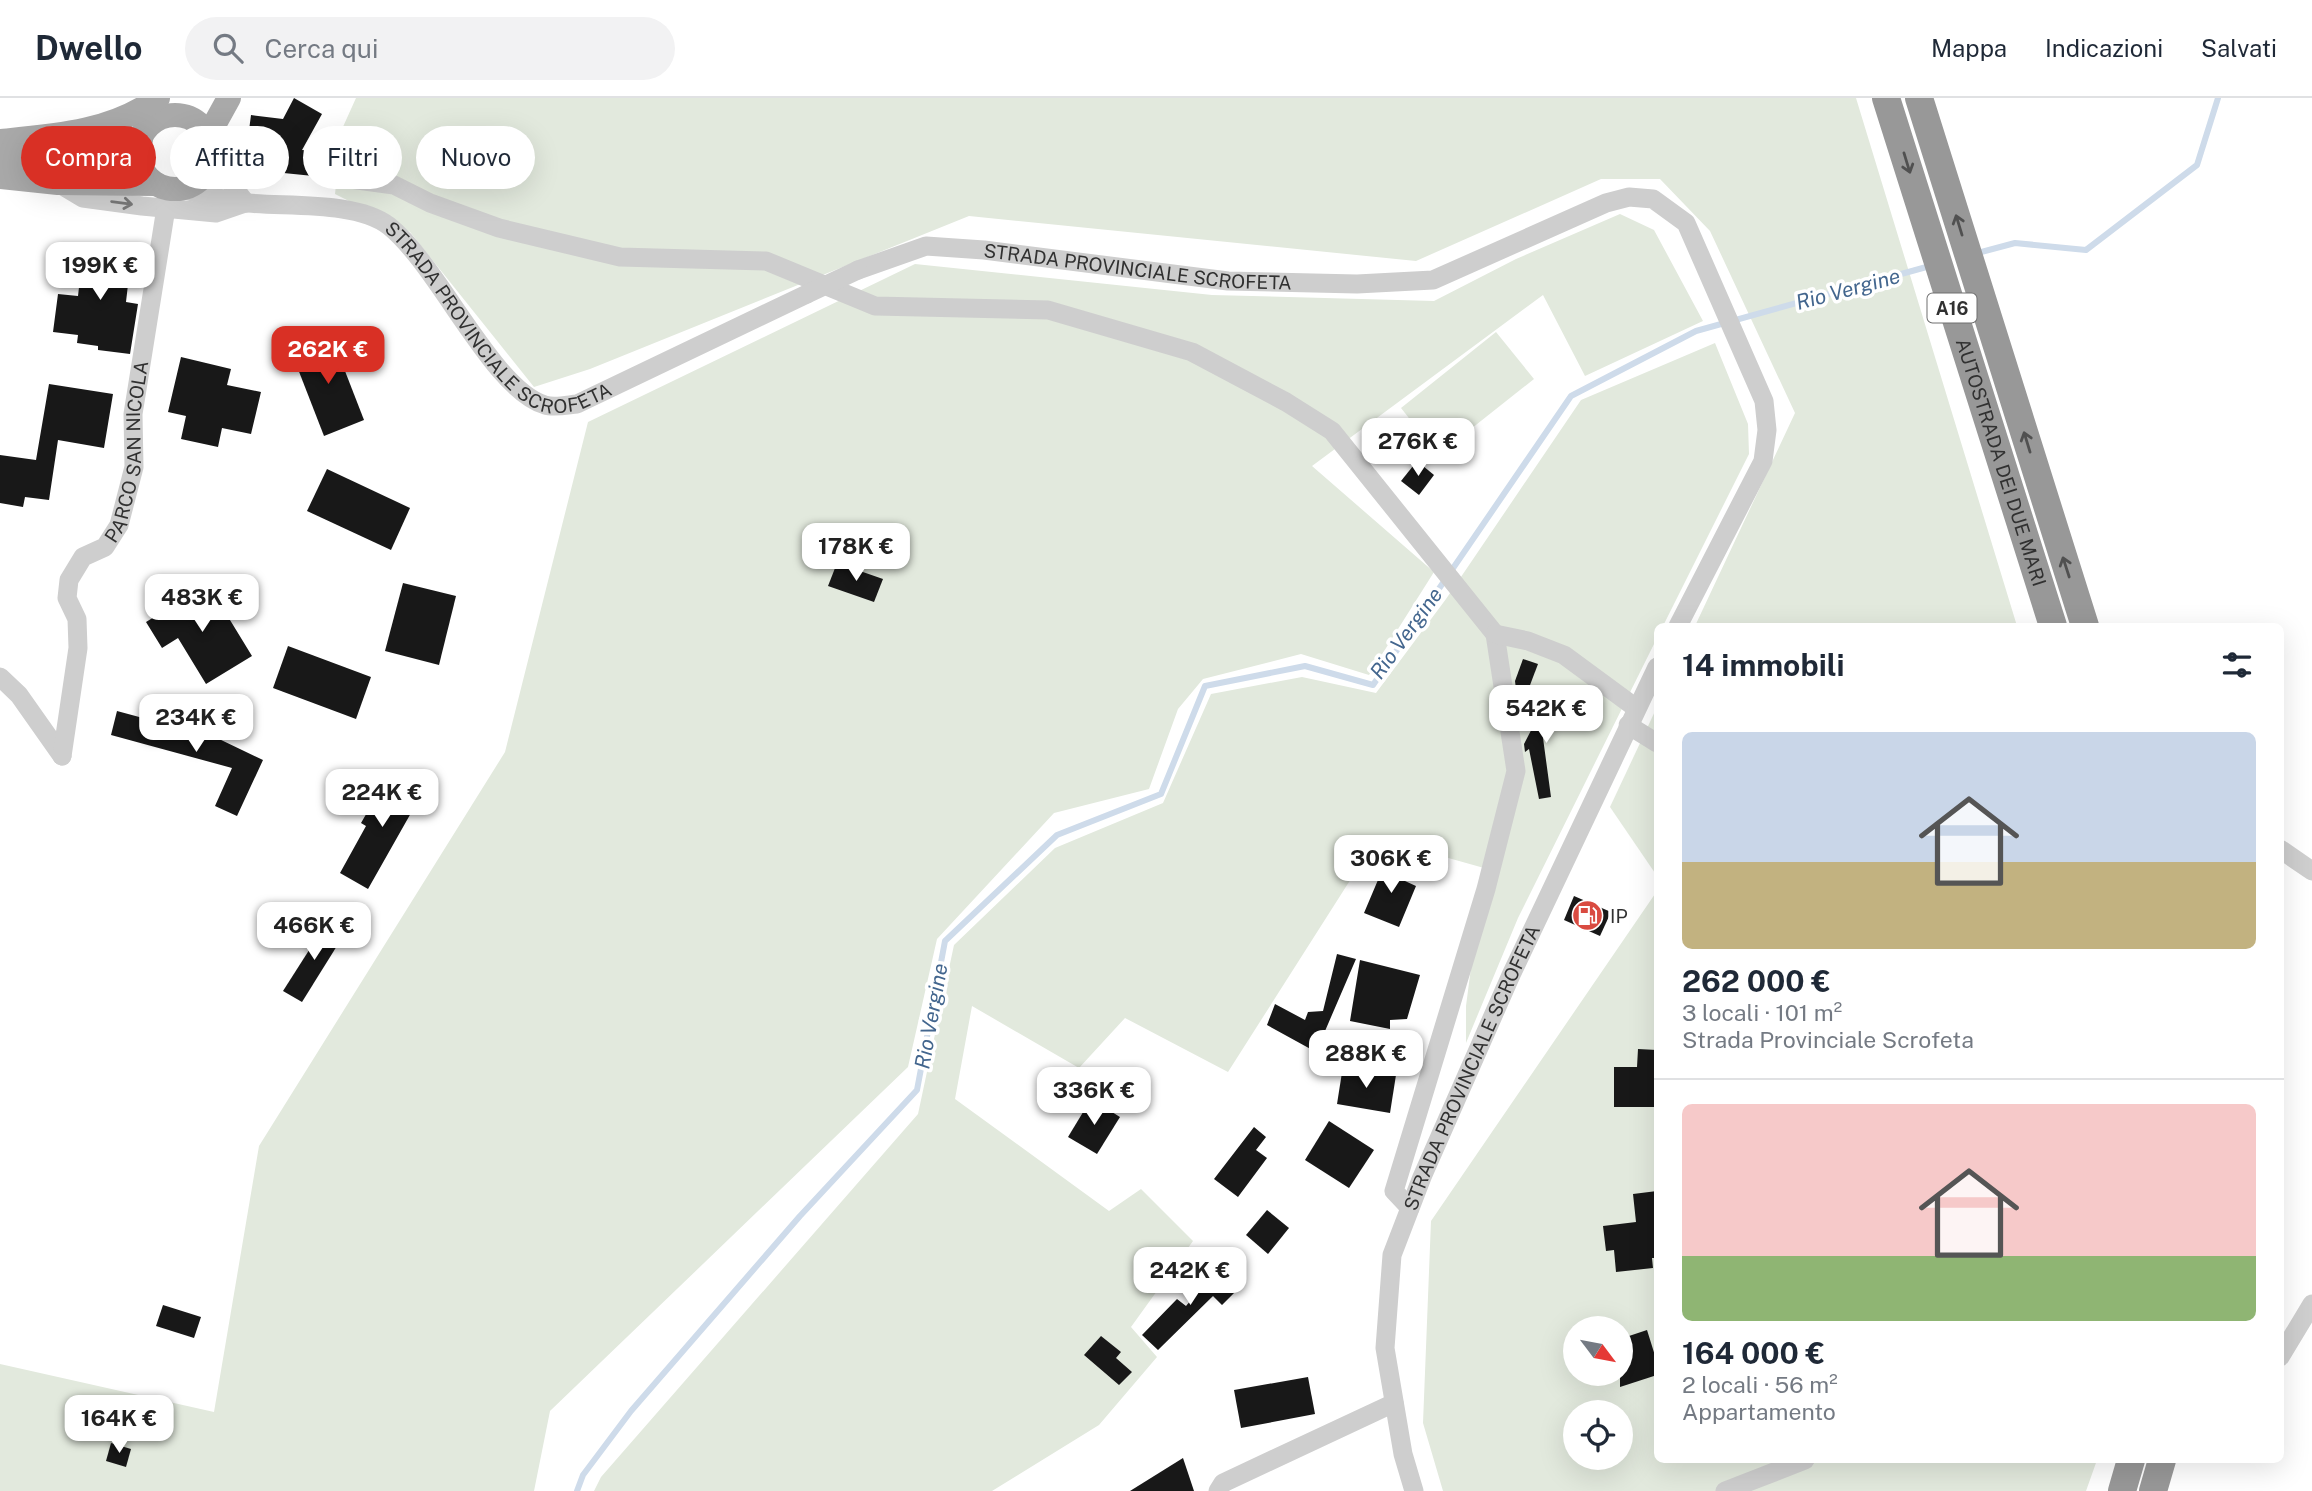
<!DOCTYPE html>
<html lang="it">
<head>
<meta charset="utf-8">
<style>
	body { margin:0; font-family:"Public Sans",sans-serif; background:#f2f2f3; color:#1f2937; height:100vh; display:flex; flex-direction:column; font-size:26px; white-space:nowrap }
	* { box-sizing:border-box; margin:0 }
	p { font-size:23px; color:#747a83 }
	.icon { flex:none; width:38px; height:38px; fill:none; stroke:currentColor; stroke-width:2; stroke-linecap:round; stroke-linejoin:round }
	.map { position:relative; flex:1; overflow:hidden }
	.panel { position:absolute; left:1654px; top:525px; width:630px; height:840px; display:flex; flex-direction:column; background:#fff; border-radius:10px; box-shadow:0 7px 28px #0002 }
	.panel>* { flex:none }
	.hud { position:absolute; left:21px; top:28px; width:665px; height:63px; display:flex; gap:14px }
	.needle { width:46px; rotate:122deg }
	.fabs { position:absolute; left:1563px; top:1218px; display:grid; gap:14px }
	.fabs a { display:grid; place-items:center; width:70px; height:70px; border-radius:50%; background:#fff; box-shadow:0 7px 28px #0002; font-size:35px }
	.price { position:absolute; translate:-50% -60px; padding:0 16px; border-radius:14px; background:#fff; color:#222; font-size:23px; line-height:46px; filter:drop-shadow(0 2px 4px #0008) }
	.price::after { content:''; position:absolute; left:50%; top:42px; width:21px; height:16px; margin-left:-10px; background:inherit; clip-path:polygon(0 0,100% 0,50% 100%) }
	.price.on { background:#d93025; color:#fff }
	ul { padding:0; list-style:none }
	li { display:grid; align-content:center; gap:14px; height:371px; padding:0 28px }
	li+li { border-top:2px solid #e0e1e3 }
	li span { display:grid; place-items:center; height:217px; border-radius:10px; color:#555 }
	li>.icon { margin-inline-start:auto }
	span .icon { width:126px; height:126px; fill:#fffc; stroke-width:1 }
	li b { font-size:30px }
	h2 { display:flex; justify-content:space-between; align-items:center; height:84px; padding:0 28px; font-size:30px }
	.pill { padding:0 24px; border-radius:32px; background:#fff; box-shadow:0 7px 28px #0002; font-size:24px; line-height:63px }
	.pill.on { background:#d93025; color:#fff }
	header { display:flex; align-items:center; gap:42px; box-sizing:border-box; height:98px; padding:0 35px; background:#fff; border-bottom:2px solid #e0e1e3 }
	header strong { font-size:33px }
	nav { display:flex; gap:38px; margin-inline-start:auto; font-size:24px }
	.search { width:490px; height:63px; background:#f2f2f3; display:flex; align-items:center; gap:18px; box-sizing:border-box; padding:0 24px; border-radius:38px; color:#747a83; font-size:26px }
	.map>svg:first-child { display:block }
	.green { fill:#e2e9dd; fill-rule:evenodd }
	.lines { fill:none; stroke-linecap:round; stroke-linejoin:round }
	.stream { stroke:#cedbea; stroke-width:6 }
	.building { fill:#181818 }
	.minor { stroke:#cecece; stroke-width:19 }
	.major { stroke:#a9a9a9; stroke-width:24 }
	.highway { stroke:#989898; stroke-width:28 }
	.minor-bridge { stroke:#cecece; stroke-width:19 }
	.oneway { stroke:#505050 }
	.oneway2 { stroke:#787878 }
	.labels { text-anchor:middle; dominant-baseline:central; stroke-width:7; stroke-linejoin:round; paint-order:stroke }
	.shield { fill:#fff; stroke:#6f6f6f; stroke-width:2 }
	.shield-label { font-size:18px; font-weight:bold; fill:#313131 }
	.street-label { font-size:19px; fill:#313131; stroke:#fff }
	.poi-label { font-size:19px; fill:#313131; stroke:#fff; text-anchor:start }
	.water-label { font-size:21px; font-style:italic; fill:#43668e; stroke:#fff }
</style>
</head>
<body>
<header>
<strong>Dwello</strong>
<div class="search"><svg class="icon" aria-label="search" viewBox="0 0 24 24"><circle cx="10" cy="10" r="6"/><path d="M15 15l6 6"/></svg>Cerca qui</div>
<nav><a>Mappa</a><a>Indicazioni</a><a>Salvati</a></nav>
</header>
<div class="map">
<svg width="2312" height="1393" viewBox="0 0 2312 1393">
	<rect width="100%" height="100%" fill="#fff"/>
	<g class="green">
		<polygon points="356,0 1856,0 2017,528 1695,528 1795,315 1710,133 1660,81 1601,81 1416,163 969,118 590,271 534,289 410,134 335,96 342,31"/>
		<polygon points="1620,116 1654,132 1703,223 1585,278 1543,197 1312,368 1434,474 1369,577 1301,556 1203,581 1178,611 1149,691 1054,715 937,841 908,969 550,1313 534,1393 0,1393 0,1266 214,1314 259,1048 505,654 588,324 915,166 1212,197 1434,203 1516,161"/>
		<polygon points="1496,234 1534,281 1438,357 1401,310"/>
		<polygon points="1715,245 1748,326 1749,356 1663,528 1657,528 1657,540 1518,820 1466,945 1466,908 1484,770 1377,740 1228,974 1125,920 1079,970 972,908 955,1001 1109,1113 1141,1091 1193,1143 1131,1229 1157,1259 1099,1327 992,1393 594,1393 601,1379 918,1016 954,847 1055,750 1163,705 1211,596 1302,579 1376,595 1446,501 1581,302"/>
		<polygon points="1657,609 1657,778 1610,709"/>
		<path d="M1657 793V1362H2097L2086 1393H1443L1423 1325 1431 1123ZM1575 1230H1620V1276H1575ZM1575 1314H1620V1360H1575Z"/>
	</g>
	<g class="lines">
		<g class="stream">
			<polyline points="1974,156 2015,145 2086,152 2197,67 2218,0"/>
			<polyline points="577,1393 583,1377 631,1313 800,1118 917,992 945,843 1057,737 1161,696 1205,588 1305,568 1373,587 1571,298 1696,233 1930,168"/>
		</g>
	</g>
	<g class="building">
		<polygon points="294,0 322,16 302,52 336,55 333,80 244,71 251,17 283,21"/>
		<polygon points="84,146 132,152 126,204 138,206 130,256 98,252 98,248 77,245 78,237 53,234 58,196 78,198"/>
		<polygon points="331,237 364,322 324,338 291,253"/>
		<polygon points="181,259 231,271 227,287 261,294 251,336 222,330 218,349 181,341 186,318 168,314"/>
		<polygon points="49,286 113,296 104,350 58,342 49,402 25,399 23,409 0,405 0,357 36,362"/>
		<polygon points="1417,363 1434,377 1419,397 1401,383"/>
		<polygon points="327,371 410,410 391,452 307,413"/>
		<polygon points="837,465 883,481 874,504 828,488"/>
		<polygon points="403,485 456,498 439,567 385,553"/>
		<polygon points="208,486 252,558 206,586 178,540 162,550 146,524"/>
		<polygon points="288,548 371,579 356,621 273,590"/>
		<polygon points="1523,561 1538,566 1527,595 1516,591 1515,583"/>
		<polygon points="1575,602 1581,611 1543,640 1551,699 1539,701 1529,651 1525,654 1524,646 1539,617 1540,623"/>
		<polygon points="117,613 217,640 263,662 237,718 215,708 232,670 111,637"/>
		<polygon points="391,673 424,692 368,791 340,775 366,728 361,725"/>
		<polygon points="1386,763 1410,772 1405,783 1416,788 1399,829 1364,815"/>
		<polygon points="1574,798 1611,814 1600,838 1564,822"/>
		<polygon points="327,824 345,835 302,904 283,893"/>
		<polygon points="1337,856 1356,861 1316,954 1267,927 1275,906 1305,922 1308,914 1323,913"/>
		<polygon points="1360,862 1420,877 1407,921 1390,922 1390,931 1350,923"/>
		<polygon points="1638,951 1657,952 1657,1009 1614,1009 1614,969 1637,969"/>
		<polygon points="1343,968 1396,977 1390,1015 1337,1006"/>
		<polygon points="1091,1001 1120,1019 1097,1056 1068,1039"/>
		<polygon points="1329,1023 1374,1052 1349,1090 1305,1062"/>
		<polygon points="1254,1029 1266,1039 1256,1052 1267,1060 1238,1099 1214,1081"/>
		<polygon points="1657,1093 1657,1160 1652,1160 1653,1170 1616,1174 1614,1152 1606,1153 1603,1128 1636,1124 1633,1096"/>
		<polygon points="1267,1112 1289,1130 1268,1156 1246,1137"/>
		<polygon points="1225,1162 1237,1173 1224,1186 1234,1195 1222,1207 1213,1198 1158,1252 1142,1237 1177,1201 1186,1208"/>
		<polygon points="163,1207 201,1219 194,1240 156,1228"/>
		<polygon points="1647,1232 1657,1264 1657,1277 1620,1289 1620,1241"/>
		<polygon points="1101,1238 1121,1254 1116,1260 1132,1274 1119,1287 1084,1257"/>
		<polygon points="1308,1279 1315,1316 1241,1330 1234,1292"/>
		<polygon points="111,1345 131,1351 126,1369 106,1363"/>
		<polygon points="1183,1360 1194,1393 1130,1393"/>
	</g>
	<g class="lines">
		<g class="minor">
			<polyline points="212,61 246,105"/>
			<polyline points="350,81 394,87 430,105 499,130 620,159 766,163 875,208 1048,212 1192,254 1286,304 1332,333 1495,536 1516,673 1486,791 1394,1093 1410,1110"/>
			<polyline points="58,85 83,100 142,108 216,115 245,105"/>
			<path id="s1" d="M180 91C202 96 226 103 248 105 288 109 357 103 389 128 439 168 492 291 545 307 554 310 567 307 577 306L807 196"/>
			<path id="s2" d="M858 172 926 148 984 152 1228 183 1357 186 1433 182 1606 105 1629 99 1653 101 1686 125 1764 303 1767 332 1763 363 1678 528"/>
			<polyline points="1495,536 1528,543 1564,557 1636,610"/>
			<polyline points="0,579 19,597 62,658"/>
			<polyline points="1628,627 1657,645"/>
			<path id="s3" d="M62 658 78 550 77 521 67 500 69 482 83 459 105 449 119 427 134 369 133 316 166 110"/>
			<polyline points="2280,751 2312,773"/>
			<polyline points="2280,1259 2312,1206"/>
			<polyline points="1218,1393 1223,1385 1394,1305"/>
			<path id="s4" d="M1414 1393 1403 1356 1385 1250 1392 1157 1422 1079 1511 877 1657 569"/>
			<polyline points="1725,1393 1805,1362"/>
		</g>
		<g class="major">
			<circle cx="175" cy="54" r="37"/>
			<polyline points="208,38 229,0"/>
			<path d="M0 43C54 38 113 34 158 0"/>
			<polyline points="0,58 83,57 141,42"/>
			<polyline points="0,79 58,85 156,86"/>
		</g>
		<g class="highway">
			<path id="s5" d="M1886 0 2053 528"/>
			<polyline points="1919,0 2085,528"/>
			<polyline points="2122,1393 2131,1362"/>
			<polyline points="2153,1393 2162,1362"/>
		</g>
		<polyline class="minor-bridge" points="807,196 858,172"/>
	</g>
	<defs><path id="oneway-shaft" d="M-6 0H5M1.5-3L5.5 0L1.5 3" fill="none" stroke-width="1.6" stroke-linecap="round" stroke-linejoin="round" transform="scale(1.75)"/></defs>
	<g class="oneway">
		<use href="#oneway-shaft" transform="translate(1907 65) rotate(73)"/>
		<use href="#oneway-shaft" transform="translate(1959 127) rotate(-107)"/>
		<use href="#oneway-shaft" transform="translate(2027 344) rotate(-107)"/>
		<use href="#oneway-shaft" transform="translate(2066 469) rotate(-108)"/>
	</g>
	<use class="oneway2" href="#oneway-shaft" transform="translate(122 105) rotate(8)"/>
	<defs>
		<symbol id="fuel-disc" viewBox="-11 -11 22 22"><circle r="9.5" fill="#d94b41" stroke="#fff"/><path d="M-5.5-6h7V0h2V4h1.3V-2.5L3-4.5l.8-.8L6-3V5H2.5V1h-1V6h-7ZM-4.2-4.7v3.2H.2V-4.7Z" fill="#fff"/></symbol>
	</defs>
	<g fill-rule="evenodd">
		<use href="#fuel-disc" x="1570" y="800" width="35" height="35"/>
	</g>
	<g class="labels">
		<rect class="shield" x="1927.5" y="195.5" width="49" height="29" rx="5"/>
		<g class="shield-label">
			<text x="1952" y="210">A16</text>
		</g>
		<g class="street-label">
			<text stroke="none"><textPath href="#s2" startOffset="285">STRADA PROVINCIALE SCROFETA</textPath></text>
			<text stroke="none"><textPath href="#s1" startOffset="368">STRADA PROVINCIALE SCROFETA</textPath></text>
			<text stroke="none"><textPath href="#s3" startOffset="331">PARCO SAN NICOLA</textPath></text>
			<text stroke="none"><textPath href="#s5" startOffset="382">AUTOSTRADA DEI DUE MARI</textPath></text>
			<text stroke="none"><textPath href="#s4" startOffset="443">STRADA PROVINCIALE SCROFETA</textPath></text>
		</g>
		<g class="poi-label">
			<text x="1610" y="818">IP</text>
		</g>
		<g class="water-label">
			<text transform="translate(1848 191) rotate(-15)">Rio Vergine</text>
			<text transform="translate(1406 535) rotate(-54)">Rio Vergine</text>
			<text transform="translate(931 918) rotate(-80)">Rio Vergine</text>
		</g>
	</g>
</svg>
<div class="fabs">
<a><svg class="needle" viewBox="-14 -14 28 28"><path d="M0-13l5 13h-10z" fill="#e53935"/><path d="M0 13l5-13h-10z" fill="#747a83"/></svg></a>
<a><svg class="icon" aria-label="locate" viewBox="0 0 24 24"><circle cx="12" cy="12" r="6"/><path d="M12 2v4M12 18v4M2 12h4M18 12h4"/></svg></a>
</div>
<b class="price" style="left:100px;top:204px">199K €</b>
<b class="price on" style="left:328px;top:288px">262K €</b>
<b class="price" style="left:1418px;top:380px">276K €</b>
<b class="price" style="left:856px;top:485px">178K €</b>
<b class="price" style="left:202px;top:536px">483K €</b>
<b class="price" style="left:1546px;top:647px">542K €</b>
<b class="price" style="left:196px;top:656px">234K €</b>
<b class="price" style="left:382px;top:731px">224K €</b>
<b class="price" style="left:1391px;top:797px">306K €</b>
<b class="price" style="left:314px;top:864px">466K €</b>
<b class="price" style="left:1366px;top:992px">288K €</b>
<b class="price" style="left:1094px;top:1029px">336K €</b>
<b class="price" style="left:1190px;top:1209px">242K €</b>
<b class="price" style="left:119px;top:1357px">164K €</b>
<div class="hud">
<a class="pill on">Compra</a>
<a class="pill">Affitta</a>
<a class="pill">Filtri</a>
<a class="pill">Nuovo</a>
</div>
<section class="panel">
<h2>14 immobili<svg class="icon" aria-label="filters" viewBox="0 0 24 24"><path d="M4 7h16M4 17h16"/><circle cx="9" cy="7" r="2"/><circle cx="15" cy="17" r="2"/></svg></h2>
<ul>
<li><span style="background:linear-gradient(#c9d6e8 60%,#c2b280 0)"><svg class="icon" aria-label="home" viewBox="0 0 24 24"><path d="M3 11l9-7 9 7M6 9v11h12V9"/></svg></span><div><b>262 000 €</b><p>3 locali · 101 m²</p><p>Strada Provinciale Scrofeta</p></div></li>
<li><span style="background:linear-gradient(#f6c9c9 70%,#8fb573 0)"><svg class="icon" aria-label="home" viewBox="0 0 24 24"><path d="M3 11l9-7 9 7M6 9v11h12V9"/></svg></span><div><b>164 000 €</b><p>2 locali · 56 m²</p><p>Appartamento</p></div></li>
</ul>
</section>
</div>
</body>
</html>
